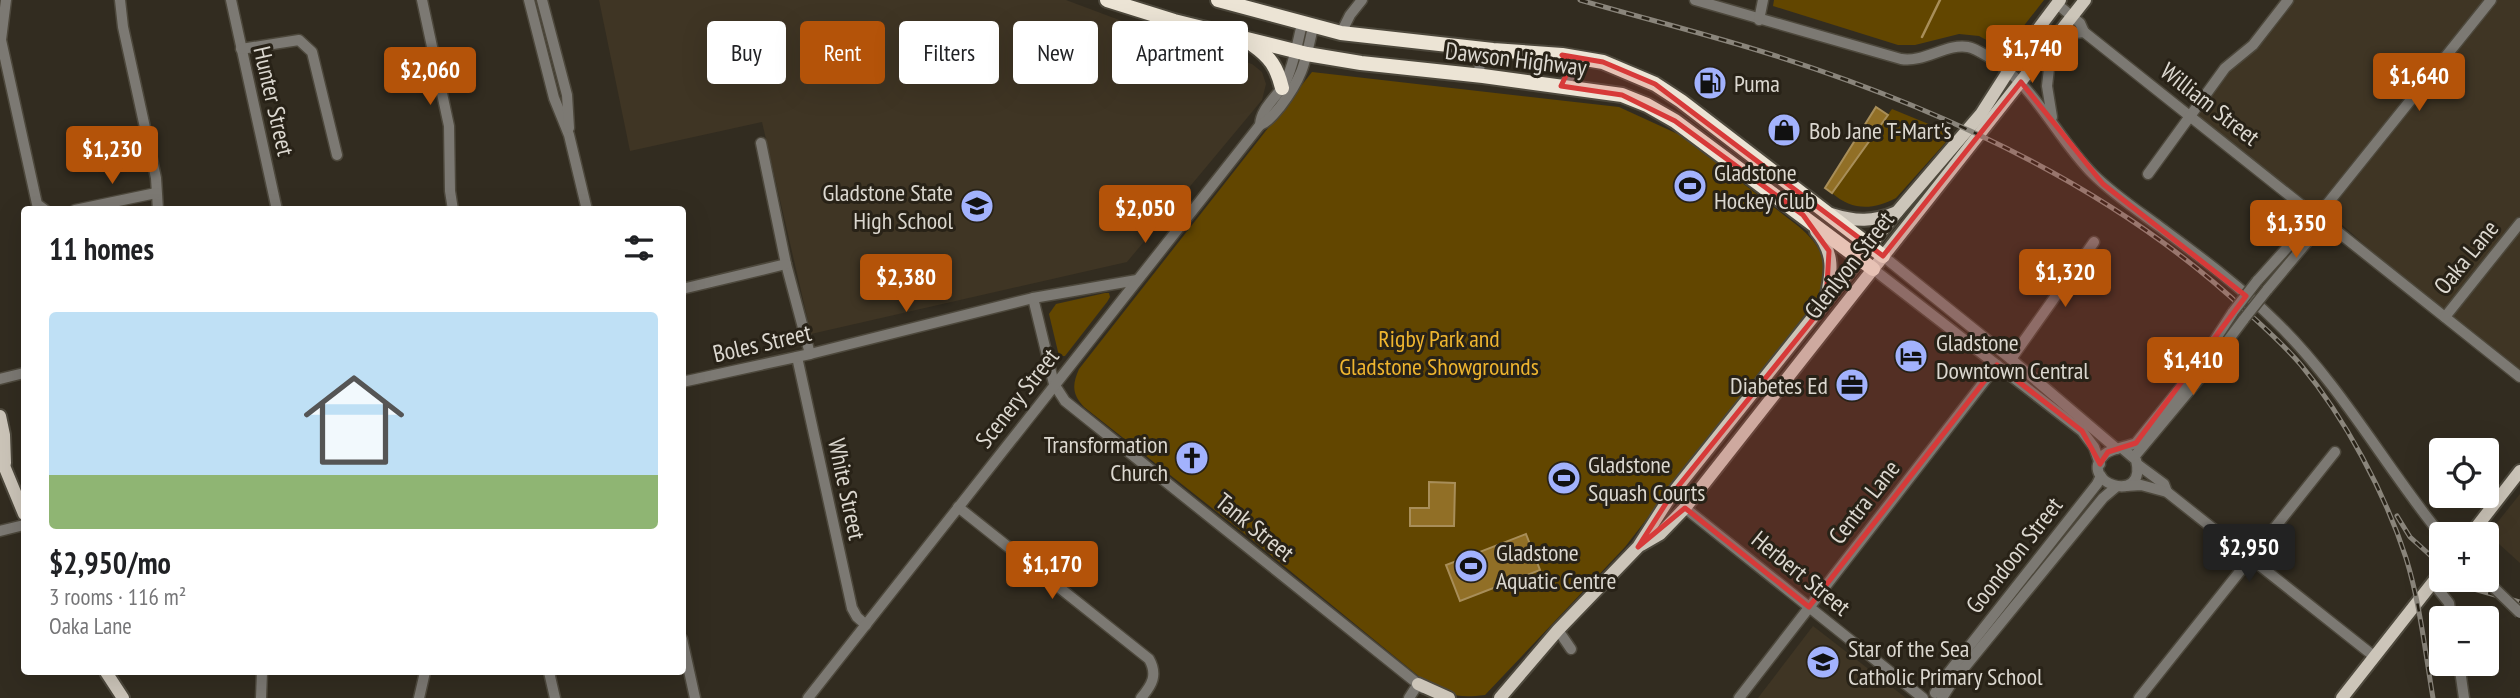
<!DOCTYPE html>
<html lang="en">
<head>
<meta charset="utf-8">
<style>
	body { margin:0; font-family:"PT Sans Narrow",sans-serif; background:#f2f2f2; color:#202124; height:100vh; display:flex; flex-direction:column; font-size:26px; white-space:nowrap }
	* { box-sizing:border-box; margin:0 }
	p { font-size:23px; color:#757577 }
	.icon { flex:none; width:38px; height:38px; fill:none; stroke:currentColor; stroke-width:2; stroke-linecap:round; stroke-linejoin:round }
	.map { position:relative; flex:1; overflow:hidden }
	.sheet { position:absolute; left:21px; top:206px; width:665px; height:469px; display:flex; flex-direction:column; background:#fff; border-radius:7px; box-shadow:0 7px 28px #0002 }
	.sheet>* { flex:none }
	.top-card { position:absolute; left:707px; top:21px; width:665px; height:63px; display:flex; gap:14px }
	.controls { position:absolute; left:2429px; top:438px; display:grid; gap:14px }
	.controls a { display:grid; place-items:center; width:70px; height:70px; border-radius:7px; background:#fff; box-shadow:0 7px 28px #0002; font-size:35px }
	.price { position:absolute; translate:-50% -60px; padding:0 16px; border-radius:7px; background:#b45309; color:#fff; font-size:23px; line-height:46px; filter:drop-shadow(0 2px 4px #0008) }
	.price::after { content:''; position:absolute; left:50%; top:42px; width:21px; height:16px; margin-left:-10px; background:inherit; clip-path:polygon(0 0,100% 0,50% 100%) }
	.price.current { background:#222; color:#fff }
	ul { padding:0; list-style:none }
	li { display:grid; align-content:center; gap:14px; height:371px; padding:0 28px }
	li+li { border-top:2px solid #e0e0e0 }
	li span { display:grid; place-items:center; height:217px; border-radius:7px; color:#555 }
	li>.icon { margin-inline-start:auto }
	span .icon { width:126px; height:126px; fill:#fffc; stroke-width:1 }
	li b { font-size:30px }
	h2 { display:flex; justify-content:space-between; align-items:center; height:84px; padding:0 28px; font-size:30px }
	.chip { padding:0 24px; border-radius:7px; background:#fff; box-shadow:0 7px 28px #0002; font-size:24px; line-height:63px }
	.chip.current { background:#b45309; color:#fff }
	.map>svg:first-child { display:block }
	.built { fill:#3f3524 }
	.green { fill:#624600 }
	.water { fill:#916f26; stroke:#a88e59; stroke-width:2 }
	.lines { fill:none; stroke-linecap:round; stroke-linejoin:round }
	.stream { stroke:#a88e59; stroke-width:2.5 }
	.minor-casing { stroke:#4d483c; stroke-width:13 }
	.major-casing { stroke:#4d483c; stroke-width:16 }
	.highway-casing { stroke:#4d483c; stroke-width:18 }
	.minor { stroke:#7c7973; stroke-width:10 }
	.major { stroke:#ccc5b9; stroke-width:12 }
	.highway { stroke:#ece4d5; stroke-width:14 }
	.rail-casing { stroke:#8a857b; stroke-width:5 }
	.rail { stroke:#282217; stroke-width:2.5; stroke-dasharray:8; stroke-linecap:butt }
	.minor-bridge-casing { stroke:#4d483c; stroke-width:13; stroke-linecap:butt }
	.minor-bridge { stroke:#7c7973; stroke-width:10 }
	.marked { fill:#d73a39; fill-opacity:0.2; stroke:#d73a39; stroke-width:5; stroke-linejoin:round }
	.labels { text-anchor:middle; dominant-baseline:central; stroke-width:6; stroke-linejoin:round; paint-order:stroke }
	.street-label { font-size:24px; fill:#dcd8d0; stroke:#282217 }
	.poi-label { font-size:24px; fill:#dcd8d0; stroke:#282217; text-anchor:start }
	.park-label { font-size:24px; fill:#efb52f; stroke:#282217 }
</style>
</head>
<body>
<div class="map">
<svg width="2520" height="698" viewBox="0 0 2520 698">
	<rect width="100%" height="100%" fill="#322c20"/>
	<g class="built">
		<polygon points="599,0 1066,0 1138,27 1252,64 1262,72 1266,84 1262,100 1127,262 811,334 762,122 630,151"/>
		<polygon points="2288,0 2520,0 2520,377 2445,317 2328,212 2313,204 2301,203 2191,115"/>
		<polygon points="2520,494 2520,563 2488,534"/>
		<polygon points="1813,626 1906,698 1758,698"/>
	</g>
	<g class="green">
		<polygon points="1774,0 2044,0 2005,50 1979,36 1959,34 1915,45 1898,45 1773,6"/>
		<path d="M1312 72 1619 107 1680 135 1798 226C1826 249 1832 270 1814 303L1625 547 1485 695C1459 698 1449 696 1427 683L1250 538 1084 407C1072 394 1072 385 1079 369Z"/>
		<path d="M1892 109 1953 134 1896 198C1873 210 1852 211 1832 193Z"/>
		<polygon points="1105,293 1109,293 1110,297 1107,302 1065,356 1059,356 1049,314 1056,304"/>
	</g>
	<g class="water">
		<polygon points="1876,107 1888,115 1832,193 1825,188"/>
		<polygon points="1429,482 1455,483 1454,526 1410,526 1410,508 1429,508"/>
		<polygon points="1526,534 1540,570 1460,601 1446,565"/>
	</g>
	<g class="lines">
		<polyline class="stream" points="1922,37 1940,0"/>
		<defs>
			<g id="minor">
				<polyline points="6,0 1,40 37,204 45,210"/>
				<polyline points="120,0 123,27 156,178 158,210"/>
				<polyline points="231,0 277,210"/>
				<polyline points="422,0 449,126 450,191 453,210"/>
				<polyline points="529,0 554,98 569,135 587,210"/>
				<polyline points="542,0 567,95 569,128"/>
				<path d="M1695 0 1901 59C1924 63 1947 43 1968 47 1974 48 1982 53 1987 56 2035 84 2055 136 2093 174 2113 194 2137 210 2160 227 2199 256 2240 286 2275 321 2341 385 2384 465 2441 535"/>
				<polyline points="2057,4 2080,23 2084,32 2309,211"/>
				<polyline points="1759,20 1763,0"/>
				<polyline points="1341,33 1350,15 1362,0"/>
				<polyline points="2058,35 2084,32"/>
				<polyline points="241,49 299,40 312,52 337,155"/>
				<polyline points="1483,76 1479,70 1481,58 1493,50"/>
				<polyline points="1561,86 1569,78 1571,65 1562,55"/>
				<polyline points="2052,117 2047,86 2052,42"/>
				<path d="M1260 125C1261 108 1277 97 1285 83 1294 64 1297 44 1302 24"/>
				<polyline points="761,143 786,264 810,354"/>
				<polyline points="2148,174 2225,68 2253,45 2288,0"/>
				<circle cx="2318" cy="218" r="11"/>
				<polyline points="2324,208 2491,0"/>
				<polyline points="75,210 156,193"/>
				<polyline points="2328,224 2520,377"/>
				<polyline points="1883,256 2011,359 2117,449"/>
				<polyline points="1873,269 2082,431 2094,447 2100,464"/>
				<polyline points="2257,281 2304,229 2307,221"/>
				<polyline points="682,289 786,264"/>
				<polyline points="2267,290 2318,229"/>
				<polyline points="1033,298 1054,384 1065,401 1423,688"/>
				<polyline points="2445,317 2520,223"/>
				<polyline points="797,357 852,608 857,617 866,625"/>
				<polyline points="2011,359 2094,242"/>
				<polyline points="0,379 24,373"/>
				<polyline points="682,382 810,354 1033,298 1137,280"/>
				<path d="M2123 449 2136 460C2148 507 2075 482 2105 454 2112 448 2127 447 2136 443L2198 366 2233 312"/>
				<polyline points="2134,457 2199,379 2244,319"/>
				<polyline points="2137,464 2164,484 2167,492"/>
				<polyline points="2126,486 2141,485 2167,492 2375,657"/>
				<path d="M958 507 1149 659C1158 675 1152 685 1141 698"/>
				<polyline points="1685,508 1923,698"/>
				<polyline points="0,531 24,525"/>
				<polyline points="2433,583 2449,603 2451,618"/>
				<polyline points="1558,630 1571,649"/>
				<polyline points="682,639 695,698"/>
				<polyline points="2459,663 2464,698"/>
				<polyline points="549,672 555,698"/>
				<polyline points="1935,693 1949,672 2097,484 2101,476"/>
				<polyline points="261,698 262,672"/>
				<polyline points="419,698 425,672"/>
				<path d="M808 698 1260 125C1269 121 1273 115 1280 107 1303 77 1305 63 1313 27"/>
				<polyline points="1409,698 1418,684"/>
				<polyline points="1739,698 1997,365"/>
				<polyline points="1942,698 1951,684 2103,498 2116,487"/>
				<polyline points="2139,698 2335,452"/>
			</g>
			<g id="major">
				<path d="M1831 214C1856 222 1873 222 1897 212"/>
				<path d="M1816 231C1835 253 1832 272 1826 299"/>
				<polyline points="0,416 4,435 5,463"/>
				<polyline points="0,456 24,514"/>
				<polyline points="2471,534 2520,471"/>
				<polyline points="1641,545 1660,534 1685,508 2085,0"/>
				<polyline points="106,672 123,698"/>
				<polyline points="1418,684 1449,698"/>
				<polyline points="1500,698 1558,630 1638,547 1672,494 1897,212 1981,114 2020,53 2060,0"/>
				<polyline points="2342,698 2441,572"/>
			</g>
			<g id="highway">
				<polyline points="1107,0 1174,21 1307,54 1361,63 1483,76 1622,95 1647,105 1675,121 1873,269"/>
				<polyline points="1218,0 1341,33 1493,50 1562,55 1603,62 1655,84 1681,101 1883,256"/>
				<path d="M1253 45C1270 57 1277 67 1282 88"/>
			</g>
		</defs>
		<use href="#minor" class="minor-casing"/>
		<use href="#major" class="major-casing"/>
		<use href="#highway" class="highway-casing"/>
		<use href="#minor" class="minor"/>
		<use href="#major" class="major"/>
		<use href="#highway" class="highway"/>
		<defs>
			<g id="rail">
				<path d="M1580 0C1639 17 1698 32 1757 50 1932 104 2112 185 2246 311 2265 328 2285 346 2301 365 2345 418 2385 493 2406 558 2420 603 2425 651 2433 698"/>
				<polyline points="2397,516 2410,537 2441,565"/>
				<polyline points="2460,579 2474,589 2520,602"/>
			</g>
		</defs>
		<use href="#rail" class="rail-casing"/>
		<use href="#rail" class="rail"/>
		<defs>
			<g id="minor-bridge">
				<polyline points="2233,312 2257,281"/>
				<polyline points="2244,319 2267,290"/>
				<polyline points="2485,579 2520,613"/>
			</g>
		</defs>
		<use href="#minor-bridge" class="minor-bridge-casing"/>
		<use href="#minor-bridge" class="minor-bridge"/>
	</g>
	<path class="marked" d="M1562 55 1603 62 1655 84 1883 256 2021 82 2103 184 2246 296 2136 443 2108 452 2100 464 2082 431 1997 365 1809 607 1685 508 1638 547 1672 494 1826 303 1829 251 1803 215 1675 121 1622 95 1561 86 1571 65Z"/>
	<defs>
		<symbol id="fuel-disc" viewBox="-11 -11 22 22"><circle r="9.5" fill="#a2b2fd" stroke="#282217"/><path d="M-5.5-6h7V0h2V4h1.3V-2.5L3-4.5l.8-.8L6-3V5H2.5V1h-1V6h-7ZM-4.2-4.7v3.2H.2V-4.7Z" fill="#111"/></symbol>
		<symbol id="shop-disc" viewBox="-11 -11 22 22"><circle r="9.5" fill="#a2b2fd" stroke="#282217"/><path d="M-5-2.5h2.3a2.7 3.5 0 0 1 5.4 0H5L5.5 6h-11ZM-1.5-2.5h3a1.5 2.3 0 0 0-3 0Z" fill="#111"/></symbol>
		<symbol id="stadium-disc" viewBox="-11 -11 22 22"><circle r="9.5" fill="#a2b2fd" stroke="#282217"/><path d="M0-5a6.5 5 0 1 0 0 10a6.5 5 0 1 0 0-10ZM-3.5-1.8h7v3.6h-7Z" fill="#111"/></symbol>
		<symbol id="school-disc" viewBox="-11 -11 22 22"><circle r="9.5" fill="#a2b2fd" stroke="#282217"/><path d="M0-5L7-2L0 1L-7-2ZM-4 1L0 2.5L4 1V4Q0 6-4 4Z" fill="#111"/></symbol>
		<symbol id="hotel-disc" viewBox="-11 -11 22 22"><circle r="9.5" fill="#a2b2fd" stroke="#282217"/><path d="M-6-4.5h1.5V1H6V5H4.5V3h-9V5H-6ZM-4 0a1.8 1.8 0 1 1 3.6 0ZM.5 0V-2.5h3Q6-2.5 6 0Z" fill="#111"/></symbol>
		<symbol id="office-disc" viewBox="-11 -11 22 22"><circle r="9.5" fill="#a2b2fd" stroke="#282217"/><path d="M-6-3h4V-5.5h4V-3h4V5H-6ZM-1-4.5V-3h2v-1.5ZM-6 0V1H6V0Z" fill="#111"/></symbol>
		<symbol id="church-disc" viewBox="-11 -11 22 22"><circle r="9.5" fill="#a2b2fd" stroke="#282217"/><path d="M-1.2-6h2.4v3.5h3.3v2.4h-3.3V6h-2.4V-.1h-3.3v-2.4h3.3Z" fill="#111"/></symbol>
	</defs>
	<g fill-rule="evenodd">
		<use href="#fuel-disc" x="1691" y="64" width="38" height="38"/>
		<use href="#shop-disc" x="1765" y="111" width="38" height="38"/>
		<use href="#stadium-disc" x="1671" y="167" width="38" height="38"/>
		<use href="#school-disc" x="958" y="187" width="38" height="38"/>
		<use href="#hotel-disc" x="1892" y="337" width="38" height="38"/>
		<use href="#office-disc" x="1833" y="366" width="38" height="38"/>
		<use href="#church-disc" x="1173" y="439" width="38" height="38"/>
		<use href="#stadium-disc" x="1545" y="459" width="38" height="38"/>
		<use href="#stadium-disc" x="1452" y="547" width="38" height="38"/>
		<use href="#school-disc" x="1804" y="643" width="38" height="38"/>
	</g>
	<g class="labels">
		<g class="street-label">
			<text transform="translate(1516 59) rotate(7)">Dawson Highway</text>
			<text transform="translate(274 101) rotate(77)">Hunter Street</text>
			<text transform="translate(2210 104) rotate(38)">William Street</text>
			<text transform="translate(2466 257) rotate(-51)">Oaka Lane</text>
			<text transform="translate(1849 265) rotate(-52)">Glenlyon Street</text>
			<text transform="translate(762 343) rotate(-13)">Boles Street</text>
			<text transform="translate(1017 398) rotate(-52)">Scenery Street</text>
			<text transform="translate(847 489) rotate(78)">White Street</text>
			<text transform="translate(1864 502) rotate(-52)">Centra Lane</text>
			<text transform="translate(1255 527) rotate(39)">Tank Street</text>
			<text transform="translate(2014 555) rotate(-52)">Goondoon Street</text>
			<text transform="translate(1801 573) rotate(39)">Herbert Street</text>
		</g>
		<g class="poi-label">
			<text x="1734" y="83">Puma</text>
			<text x="1809" y="130">Bob Jane T-Mart's</text>
			<text x="1714" y="172">Gladstone<tspan x="1714" dy="28">Hockey Club</tspan></text>
			<text x="953" y="192" text-anchor="end">Gladstone State<tspan x="953" dy="28">High School</tspan></text>
			<text x="1936" y="342">Gladstone<tspan x="1936" dy="28">Downtown Central</tspan></text>
			<text x="1828" y="385" text-anchor="end">Diabetes Ed</text>
			<text x="1168" y="444" text-anchor="end">Transformation<tspan x="1168" dy="28">Church</tspan></text>
			<text x="1588" y="464">Gladstone<tspan x="1588" dy="28">Squash Courts</tspan></text>
			<text x="1496" y="552">Gladstone<tspan x="1496" dy="28">Aquatic Centre</tspan></text>
			<text x="1848" y="648">Star of the Sea<tspan x="1848" dy="28">Catholic Primary School</tspan></text>
		</g>
		<g class="park-label">
			<text x="1439" y="338">Rigby Park and<tspan x="1439" dy="28">Gladstone Showgrounds</tspan></text>
		</g>
	</g>
</svg>
<div class="controls">
<a><svg class="icon" aria-label="locate" viewBox="0 0 24 24"><circle cx="12" cy="12" r="6"/><path d="M12 2v4M12 18v4M2 12h4M18 12h4"/></svg></a>
<a>+</a>
<a>−</a>
</div>
<b class="price" style="left:2032px;top:85px">$1,740</b>
<b class="price" style="left:430px;top:107px">$2,060</b>
<b class="price" style="left:2419px;top:113px">$1,640</b>
<b class="price" style="left:112px;top:186px">$1,230</b>
<b class="price" style="left:1145px;top:245px">$2,050</b>
<b class="price" style="left:2296px;top:260px">$1,350</b>
<b class="price" style="left:2065px;top:309px">$1,320</b>
<b class="price" style="left:906px;top:314px">$2,380</b>
<b class="price" style="left:2193px;top:397px">$1,410</b>
<b class="price current" style="left:2249px;top:584px">$2,950</b>
<b class="price" style="left:1052px;top:601px">$1,170</b>
<div class="top-card">
<a class="chip">Buy</a>
<a class="chip current">Rent</a>
<a class="chip">Filters</a>
<a class="chip">New</a>
<a class="chip">Apartment</a>
</div>
<section class="sheet">
<h2>11 homes<svg class="icon" aria-label="filters" viewBox="0 0 24 24"><path d="M4 7h16M4 17h16"/><circle cx="9" cy="7" r="2"/><circle cx="15" cy="17" r="2"/></svg></h2>
<ul>
<li><span style="background:linear-gradient(#bfe0f5 75%,#8fb573 0)"><svg class="icon" aria-label="home" viewBox="0 0 24 24"><path d="M3 11l9-7 9 7M6 9v11h12V9"/></svg></span><div><b>$2,950/mo</b><p>3 rooms · 116 m²</p><p>Oaka Lane</p></div></li>
</ul>
</section>
</div>
</body>
</html>
